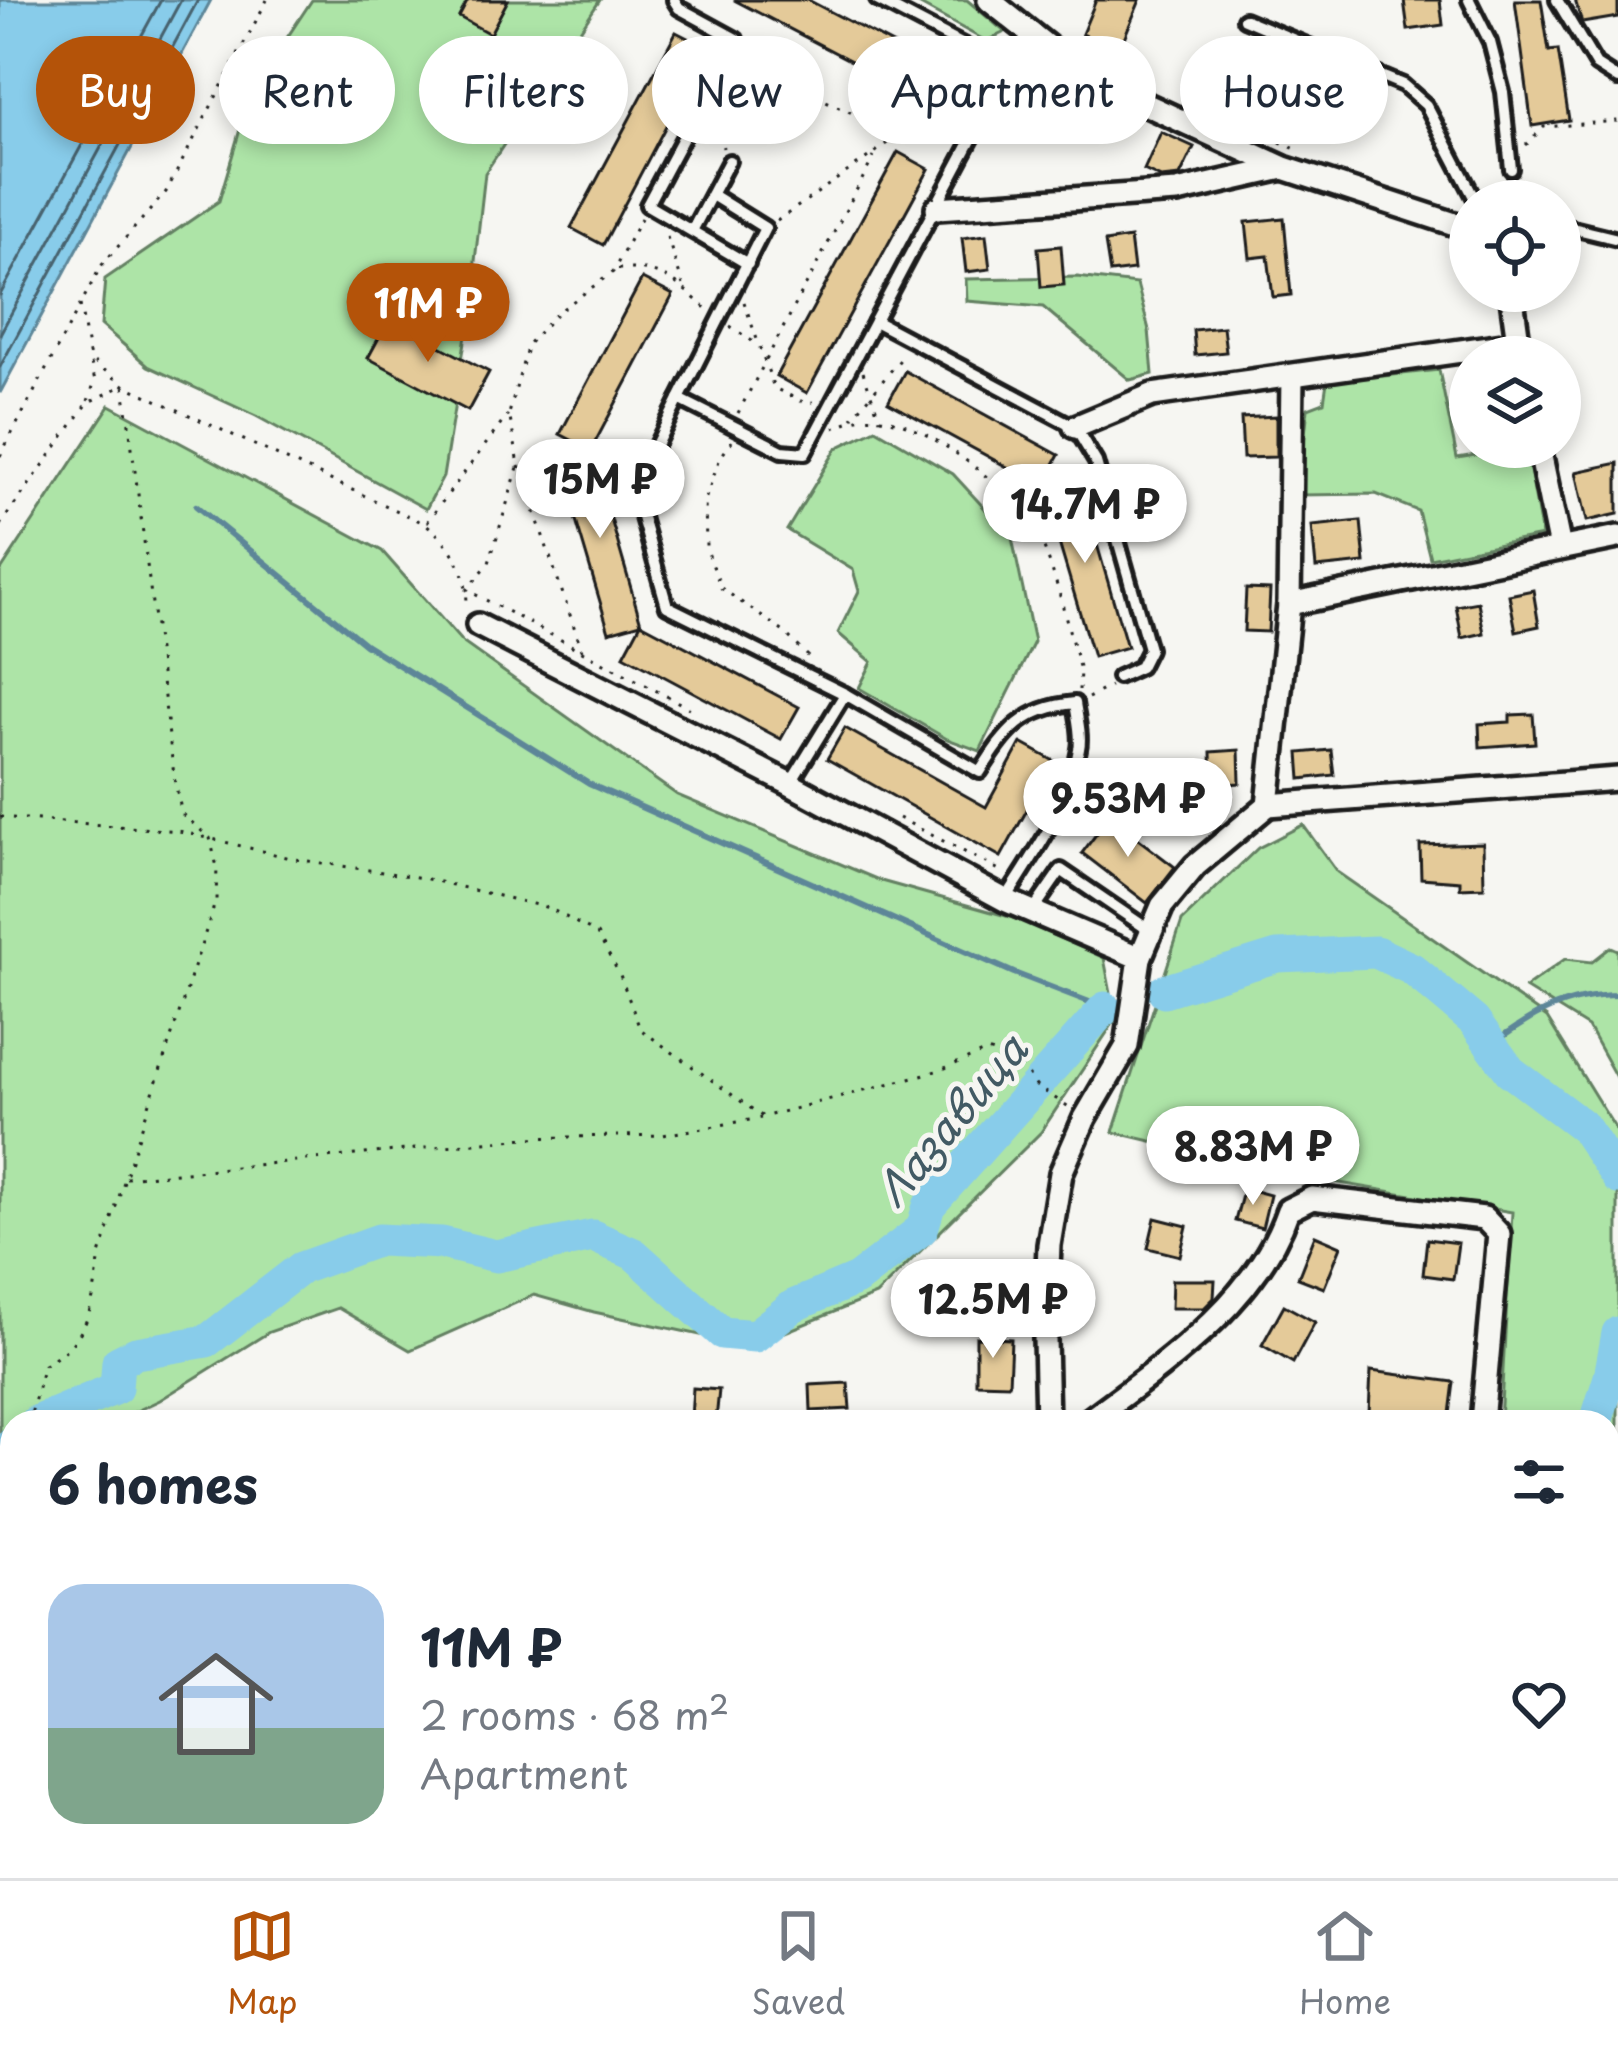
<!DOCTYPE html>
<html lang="en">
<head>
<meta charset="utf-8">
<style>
	body { margin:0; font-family:"Playpen Sans",sans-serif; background:#f2f2f3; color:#1f2937; height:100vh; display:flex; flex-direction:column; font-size:45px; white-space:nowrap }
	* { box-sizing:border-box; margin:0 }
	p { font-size:39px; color:#747a83 }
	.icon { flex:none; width:66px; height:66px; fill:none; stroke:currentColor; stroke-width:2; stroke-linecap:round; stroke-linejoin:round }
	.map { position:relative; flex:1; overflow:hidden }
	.details { position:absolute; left:0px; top:1410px; width:1620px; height:468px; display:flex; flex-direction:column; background:#fff; border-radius:36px 36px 0 0; box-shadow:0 6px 18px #0003 }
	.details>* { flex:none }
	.hud { position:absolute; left:36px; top:36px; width:1548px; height:108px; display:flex; gap:24px }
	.controls { position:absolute; left:1449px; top:180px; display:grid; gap:24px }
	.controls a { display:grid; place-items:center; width:132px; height:132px; border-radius:50%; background:#fff; box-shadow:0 6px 18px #0003; font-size:60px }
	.price { position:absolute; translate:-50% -102px; padding:0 27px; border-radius:42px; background:#fff; color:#222; font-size:39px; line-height:78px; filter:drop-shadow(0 3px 6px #0008) }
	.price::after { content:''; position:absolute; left:50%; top:72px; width:36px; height:27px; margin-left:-18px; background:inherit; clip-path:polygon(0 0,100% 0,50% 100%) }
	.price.current { background:#b45309; color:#fff }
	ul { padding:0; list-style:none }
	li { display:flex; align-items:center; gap:36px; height:300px; padding:0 48px }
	li span { display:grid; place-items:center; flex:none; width:336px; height:240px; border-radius:36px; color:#555 }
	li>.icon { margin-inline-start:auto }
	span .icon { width:144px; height:144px; fill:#fffc; stroke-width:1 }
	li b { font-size:51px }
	h2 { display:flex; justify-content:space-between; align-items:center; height:144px; padding:0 48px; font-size:51px }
	.chip { padding:0 42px; border-radius:54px; background:#fff; box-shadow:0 6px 18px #0003; font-size:42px; line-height:108px }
	.chip.current { background:#b45309; color:#fff }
	.tab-bar { display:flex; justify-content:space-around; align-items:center; height:168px; border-top:3px solid #e0e1e3; background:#fff; font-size:33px; color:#747a83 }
	.tab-bar a { display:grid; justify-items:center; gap:6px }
	.tab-bar .current { color:#b45309 }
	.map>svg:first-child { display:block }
	.green { fill:#ade4a7; stroke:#648062; stroke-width:3 }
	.water { fill:#88ccea; stroke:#5d8698; stroke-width:3 }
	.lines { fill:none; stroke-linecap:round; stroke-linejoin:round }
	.shore { stroke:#47626e; stroke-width:3 }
	.stream { stroke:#5d8698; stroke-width:6 }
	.river { stroke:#88ccea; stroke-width:33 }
	.building { fill:#e4ca99; stroke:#1c1c1c; stroke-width:3 }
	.lane-casing { stroke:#1c1c1c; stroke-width:20 }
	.street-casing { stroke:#1c1c1c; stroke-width:30 }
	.secondary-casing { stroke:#1c1c1c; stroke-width:39 }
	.path { stroke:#1c1c1c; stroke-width:3; stroke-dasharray:3 9; stroke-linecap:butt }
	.lane { stroke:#f6f6f2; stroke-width:10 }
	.street { stroke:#f6f6f2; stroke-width:21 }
	.secondary { stroke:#f6f6f2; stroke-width:30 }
	.labels { text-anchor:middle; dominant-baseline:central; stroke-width:10; stroke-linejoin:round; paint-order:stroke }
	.water-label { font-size:42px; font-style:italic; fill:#425a64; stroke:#f6f6f2 }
</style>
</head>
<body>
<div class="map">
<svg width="1618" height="1878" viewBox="0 0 1618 1878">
	<rect width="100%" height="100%" fill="#f6f6f2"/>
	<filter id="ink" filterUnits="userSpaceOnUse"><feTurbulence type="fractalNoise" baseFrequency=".00833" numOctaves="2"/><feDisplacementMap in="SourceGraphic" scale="24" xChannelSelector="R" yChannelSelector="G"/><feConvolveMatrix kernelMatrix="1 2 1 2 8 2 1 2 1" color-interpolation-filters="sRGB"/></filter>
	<g filter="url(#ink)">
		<g class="green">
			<polygon points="312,0 600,0 485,173 468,323 443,477 426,509 256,416 148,366 101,325 105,279 219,201 251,92"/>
			<polygon points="911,0 967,0 1005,32 986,41"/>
			<polygon points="1077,277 1137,284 1149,330 1153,374 1130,380 1043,307 967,301 966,279"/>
			<polygon points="1439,370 1457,458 1526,447 1542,536 1430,558 1418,511 1376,494 1298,495 1308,408 1324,402 1327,382"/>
			<polygon points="110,405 382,551 462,642 677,795 881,881 1017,919 1104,958 1116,1019 1041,1132 876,1295 751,1346 594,1312 534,1295 410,1350 338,1308 269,1332 160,1400 113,1422 12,1422 12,1466 0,1470 0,572"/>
			<polygon points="876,429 953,474 1012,538 1034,642 980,751 947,739 859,688 872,662 838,633 859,591 853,570 787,530 837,448"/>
			<polygon points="1303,825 1337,872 1547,1018 1618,1133 1618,1501 1608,1515 1608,1422 1500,1422 1512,1212 1298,1176 1113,1132 1182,921 1258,848"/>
			<polygon points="1611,947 1618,950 1618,1081 1588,1027 1525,988 1565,959 1592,962"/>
			<polygon points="1608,1754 1618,1838 1618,1878 1511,1878 1510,1866 1608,1866"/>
		</g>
		<polygon class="water" points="0,0 211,0 0,393"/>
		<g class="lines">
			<g class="shore">
				<polyline points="0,295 161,0"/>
				<polyline points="0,334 181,0"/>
				<polyline points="0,367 198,0"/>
			</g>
			<g class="stream">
				<polyline points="196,506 365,644 589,784 1014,973 1105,1008"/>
				<path d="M1491 1045C1534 1014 1563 996 1618 995"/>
			</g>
			<g class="river">
				<polyline points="1164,991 1277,956 1376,952 1412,969 1474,1021 1510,1071 1584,1127 1618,1178"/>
				<polyline points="36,1422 116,1388 118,1362 136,1353 207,1341 301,1268 379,1240 442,1243 496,1256 593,1236 634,1254 722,1333 755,1336 793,1306 857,1279 922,1229 929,1206 1105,1008"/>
				<polyline points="1596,1422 1610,1377 1618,1333"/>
				<polyline points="0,1451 12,1444"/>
				<polyline points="1564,1866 1567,1878"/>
			</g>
		</g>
		<g class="building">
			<polygon points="468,0 508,0 490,34 459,17"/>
			<polygon points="734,0 808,0 942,70 926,100"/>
			<polygon points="1096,0 1140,0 1119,50 1082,34"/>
			<polygon points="1404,0 1440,0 1443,25 1408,30"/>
			<polygon points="1515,0 1541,0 1549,51 1558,50 1569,120 1532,126"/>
			<polygon points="1575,0 1618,0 1618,17 1582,23"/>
			<polygon points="676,32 707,48 603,245 571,228"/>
			<polygon points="1085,99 1113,111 1101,138 1073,125"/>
			<polygon points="1161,132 1194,147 1180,176 1161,178 1144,170"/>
			<polygon points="898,152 929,169 807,393 776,376"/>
			<polygon points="1284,218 1291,295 1273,297 1268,256 1250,258 1246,222"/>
			<polygon points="986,235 990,269 966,272 962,238"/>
			<polygon points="1130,238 1134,270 1110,273 1105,242"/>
			<polygon points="1061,246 1064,285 1041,287 1038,248"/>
			<polygon points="642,279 673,295 591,450 560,434"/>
			<polygon points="389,319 489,372 468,411 368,358"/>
			<polygon points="1223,327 1226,352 1195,355 1193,330"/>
			<polygon points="905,371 1059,455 1042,486 888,402"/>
			<polygon points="1276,416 1276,457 1243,458 1241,418"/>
			<polygon points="591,450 641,623 609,632 558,460"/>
			<polygon points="1618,463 1618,514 1587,521 1576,472"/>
			<polygon points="1077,476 1127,647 1093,657 1042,486"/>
			<polygon points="1361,521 1365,563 1316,568 1312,526"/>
			<polygon points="1246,589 1270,590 1268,632 1244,631"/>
			<polygon points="1533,590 1539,626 1516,631 1509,595"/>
			<polygon points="1478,602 1484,633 1462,638 1456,606"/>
			<polygon points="641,623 799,707 781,739 624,655"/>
			<polygon points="1533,714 1535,743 1480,747 1479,724 1510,722 1510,715"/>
			<polygon points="845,728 986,807 1021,743 1054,761 1001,857 827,759"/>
			<polygon points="1239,750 1240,783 1212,785 1211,752"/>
			<polygon points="1331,750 1334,775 1301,779 1299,753"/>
			<polygon points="1109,817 1175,867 1147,903 1082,853"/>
			<polygon points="1483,843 1484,887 1460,888 1460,881 1421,878 1420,845"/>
			<polygon points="1244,1188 1270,1195 1262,1228 1235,1221"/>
			<polygon points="1155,1218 1187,1226 1180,1256 1148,1248"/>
			<polygon points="1315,1235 1341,1246 1324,1288 1298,1278"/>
			<polygon points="1427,1239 1458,1243 1453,1279 1423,1275"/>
			<polygon points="979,1271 1015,1272 1014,1309 977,1307"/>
			<polygon points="1172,1280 1215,1280 1214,1298 1204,1308 1171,1308"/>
			<polygon points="1284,1305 1315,1322 1293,1363 1262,1345"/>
			<polygon points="976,1337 1011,1339 1009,1384 976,1383"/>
			<polygon points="1371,1371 1454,1382 1449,1422 1369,1413"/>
			<polygon points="848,1383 850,1409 811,1411 810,1385"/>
			<polygon points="693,1388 719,1390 716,1420 691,1418"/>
		</g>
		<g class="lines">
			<defs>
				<g id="lane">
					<polyline points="674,0 679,8 736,39 647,205 748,264"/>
					<polyline points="877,0 1009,69"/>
					<polyline points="1469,0 1490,42 1503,92 1511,169"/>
					<polyline points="1557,0 1596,65 1618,79"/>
					<polyline points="1244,19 1403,85 1426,105 1476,201"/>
					<polyline points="1560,225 1618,239"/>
					<polyline points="693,229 729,161"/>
					<polyline points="875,321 1075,427 1096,462 1149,649 1140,667 1118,677"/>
					<polyline points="679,399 765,228 712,195"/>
					<path d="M845 694 980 772C1006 731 1023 708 1075 703 1077 717 1082 735 1079 749 1070 805 1034 854 1005 900"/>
					<polyline points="790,784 845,694 667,606 634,489 679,399 782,451 805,453 1028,33"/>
					<polyline points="1032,912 1061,870 1149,930"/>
					<polyline points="1357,1866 1357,1878"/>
				</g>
				<g id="street">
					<polyline points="989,0 1084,76 1284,168 1470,229"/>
					<polyline points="937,208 1177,192 1283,168"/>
					<polyline points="1511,291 1520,356"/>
					<polyline points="1075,427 1152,395 1517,343"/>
					<polyline points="1539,447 1560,548"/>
					<polyline points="1289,604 1618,537"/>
					<polyline points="478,625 790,784 1005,900 1140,958"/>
					<polyline points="1268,805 1618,779"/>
					<polyline points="1047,1422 1045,1339 1049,1245 1061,1173 1085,1118 1127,1046 1140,958 1162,906 1195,866 1268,805 1289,604 1292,376"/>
					<path d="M1087 1422C1162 1366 1257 1302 1288 1210L1312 1198 1484 1218 1499 1234 1482 1422"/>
					<polyline points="237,1866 238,1878"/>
					<polyline points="486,1866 486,1878"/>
					<polyline points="786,1866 787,1878"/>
					<polyline points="1220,1866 1225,1878"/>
					<polyline points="1494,1866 1495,1878"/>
				</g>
				<g id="secondary">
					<polyline points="0,1587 12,1586"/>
					<polyline points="1072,1866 1073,1878"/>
				</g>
			</defs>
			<use href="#lane" class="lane-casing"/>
			<use href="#street" class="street-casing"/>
			<use href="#secondary" class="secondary-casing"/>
			<g class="path">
				<polyline points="747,48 800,89 898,134"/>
				<polyline points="715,111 723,148"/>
				<polyline points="1269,137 1298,150"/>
				<polyline points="1526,145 1544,127 1618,121"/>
				<polyline points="1487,194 1504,184"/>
				<polyline points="641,218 613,272 557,313 528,344 509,414 519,464 489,563 467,590 689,708"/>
				<polyline points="777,221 877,151 981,69"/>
				<polyline points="667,237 683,285"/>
				<path d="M618 269C664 267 675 282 708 310"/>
				<polyline points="744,302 774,388 805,403 813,402"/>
				<path d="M80 305 90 359 124 385 426 524C453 547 467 569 467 606"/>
				<polyline points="730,326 752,341"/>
				<polyline points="863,372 880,419"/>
				<polyline points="88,401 95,381 90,359"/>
				<polyline points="738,413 874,157"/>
				<polyline points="852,418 903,356"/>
				<path d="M834 428C852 419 867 415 887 419 934 429 1018 494 1039 537 1058 577 1067 627 1080 670L1079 690"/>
				<polyline points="732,441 720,458 705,500 706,547 721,588 784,632 812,660"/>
				<polyline points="0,456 101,266 166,192 267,0"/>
				<polyline points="519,466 582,650"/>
				<polyline points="427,522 508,415"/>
				<path d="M0 525 88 403 124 385 175 783 182 814 210 838 217 867 216 900 100 1255C92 1304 92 1339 44 1365L29 1422"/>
				<polyline points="1088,698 1110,686"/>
				<polyline points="0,817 179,831 295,859 423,878 549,908 597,934 620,975 640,1029 763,1117 940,1070 987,1051 1019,1061 1036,1086 1069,1107"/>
				<polyline points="899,818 1003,872"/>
				<polyline points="126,1178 525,1138 663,1135 761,1118"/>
				<polyline points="0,1522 12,1486"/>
			</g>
			<use href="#lane" class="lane"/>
			<use href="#street" class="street"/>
			<use href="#secondary" class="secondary"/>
		</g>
	</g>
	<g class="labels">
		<g class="water-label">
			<text transform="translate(950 1119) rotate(-50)">Лазавица</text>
		</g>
	</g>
</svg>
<div class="controls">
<a><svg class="icon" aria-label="locate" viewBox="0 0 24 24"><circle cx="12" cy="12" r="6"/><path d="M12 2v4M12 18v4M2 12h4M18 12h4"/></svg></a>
<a><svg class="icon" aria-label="layers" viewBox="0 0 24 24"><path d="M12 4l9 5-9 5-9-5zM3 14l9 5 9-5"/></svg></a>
</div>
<b class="price current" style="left:428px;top:365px">11M ₽</b>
<b class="price" style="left:600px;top:541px">15M ₽</b>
<b class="price" style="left:1085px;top:566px">14.7M ₽</b>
<b class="price" style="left:1128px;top:860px">9.53M ₽</b>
<b class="price" style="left:1253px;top:1208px">8.83M ₽</b>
<b class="price" style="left:993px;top:1361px">12.5M ₽</b>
<div class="hud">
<a class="chip current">Buy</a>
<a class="chip">Rent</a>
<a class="chip">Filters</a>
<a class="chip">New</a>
<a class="chip">Apartment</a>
<a class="chip">House</a>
</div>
<section class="details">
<h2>6 homes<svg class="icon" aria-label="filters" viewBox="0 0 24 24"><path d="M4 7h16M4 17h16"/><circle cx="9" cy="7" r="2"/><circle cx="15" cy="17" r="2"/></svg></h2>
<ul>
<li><span style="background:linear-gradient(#a9c7e8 60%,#7fa58c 0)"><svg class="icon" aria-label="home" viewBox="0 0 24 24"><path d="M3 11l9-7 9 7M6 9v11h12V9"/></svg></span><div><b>11M ₽</b><p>2 rooms · 68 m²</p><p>Apartment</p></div><svg class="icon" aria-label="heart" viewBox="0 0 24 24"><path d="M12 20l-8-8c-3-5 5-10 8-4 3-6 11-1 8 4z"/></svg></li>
</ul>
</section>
</div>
<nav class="tab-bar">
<a class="current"><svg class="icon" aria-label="map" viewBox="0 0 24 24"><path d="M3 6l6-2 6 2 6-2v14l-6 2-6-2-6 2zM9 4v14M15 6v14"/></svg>Map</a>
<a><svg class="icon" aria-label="saved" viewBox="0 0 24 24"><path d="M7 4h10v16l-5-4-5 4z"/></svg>Saved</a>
<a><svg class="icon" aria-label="home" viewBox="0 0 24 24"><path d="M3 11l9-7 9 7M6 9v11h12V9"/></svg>Home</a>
</nav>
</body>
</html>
